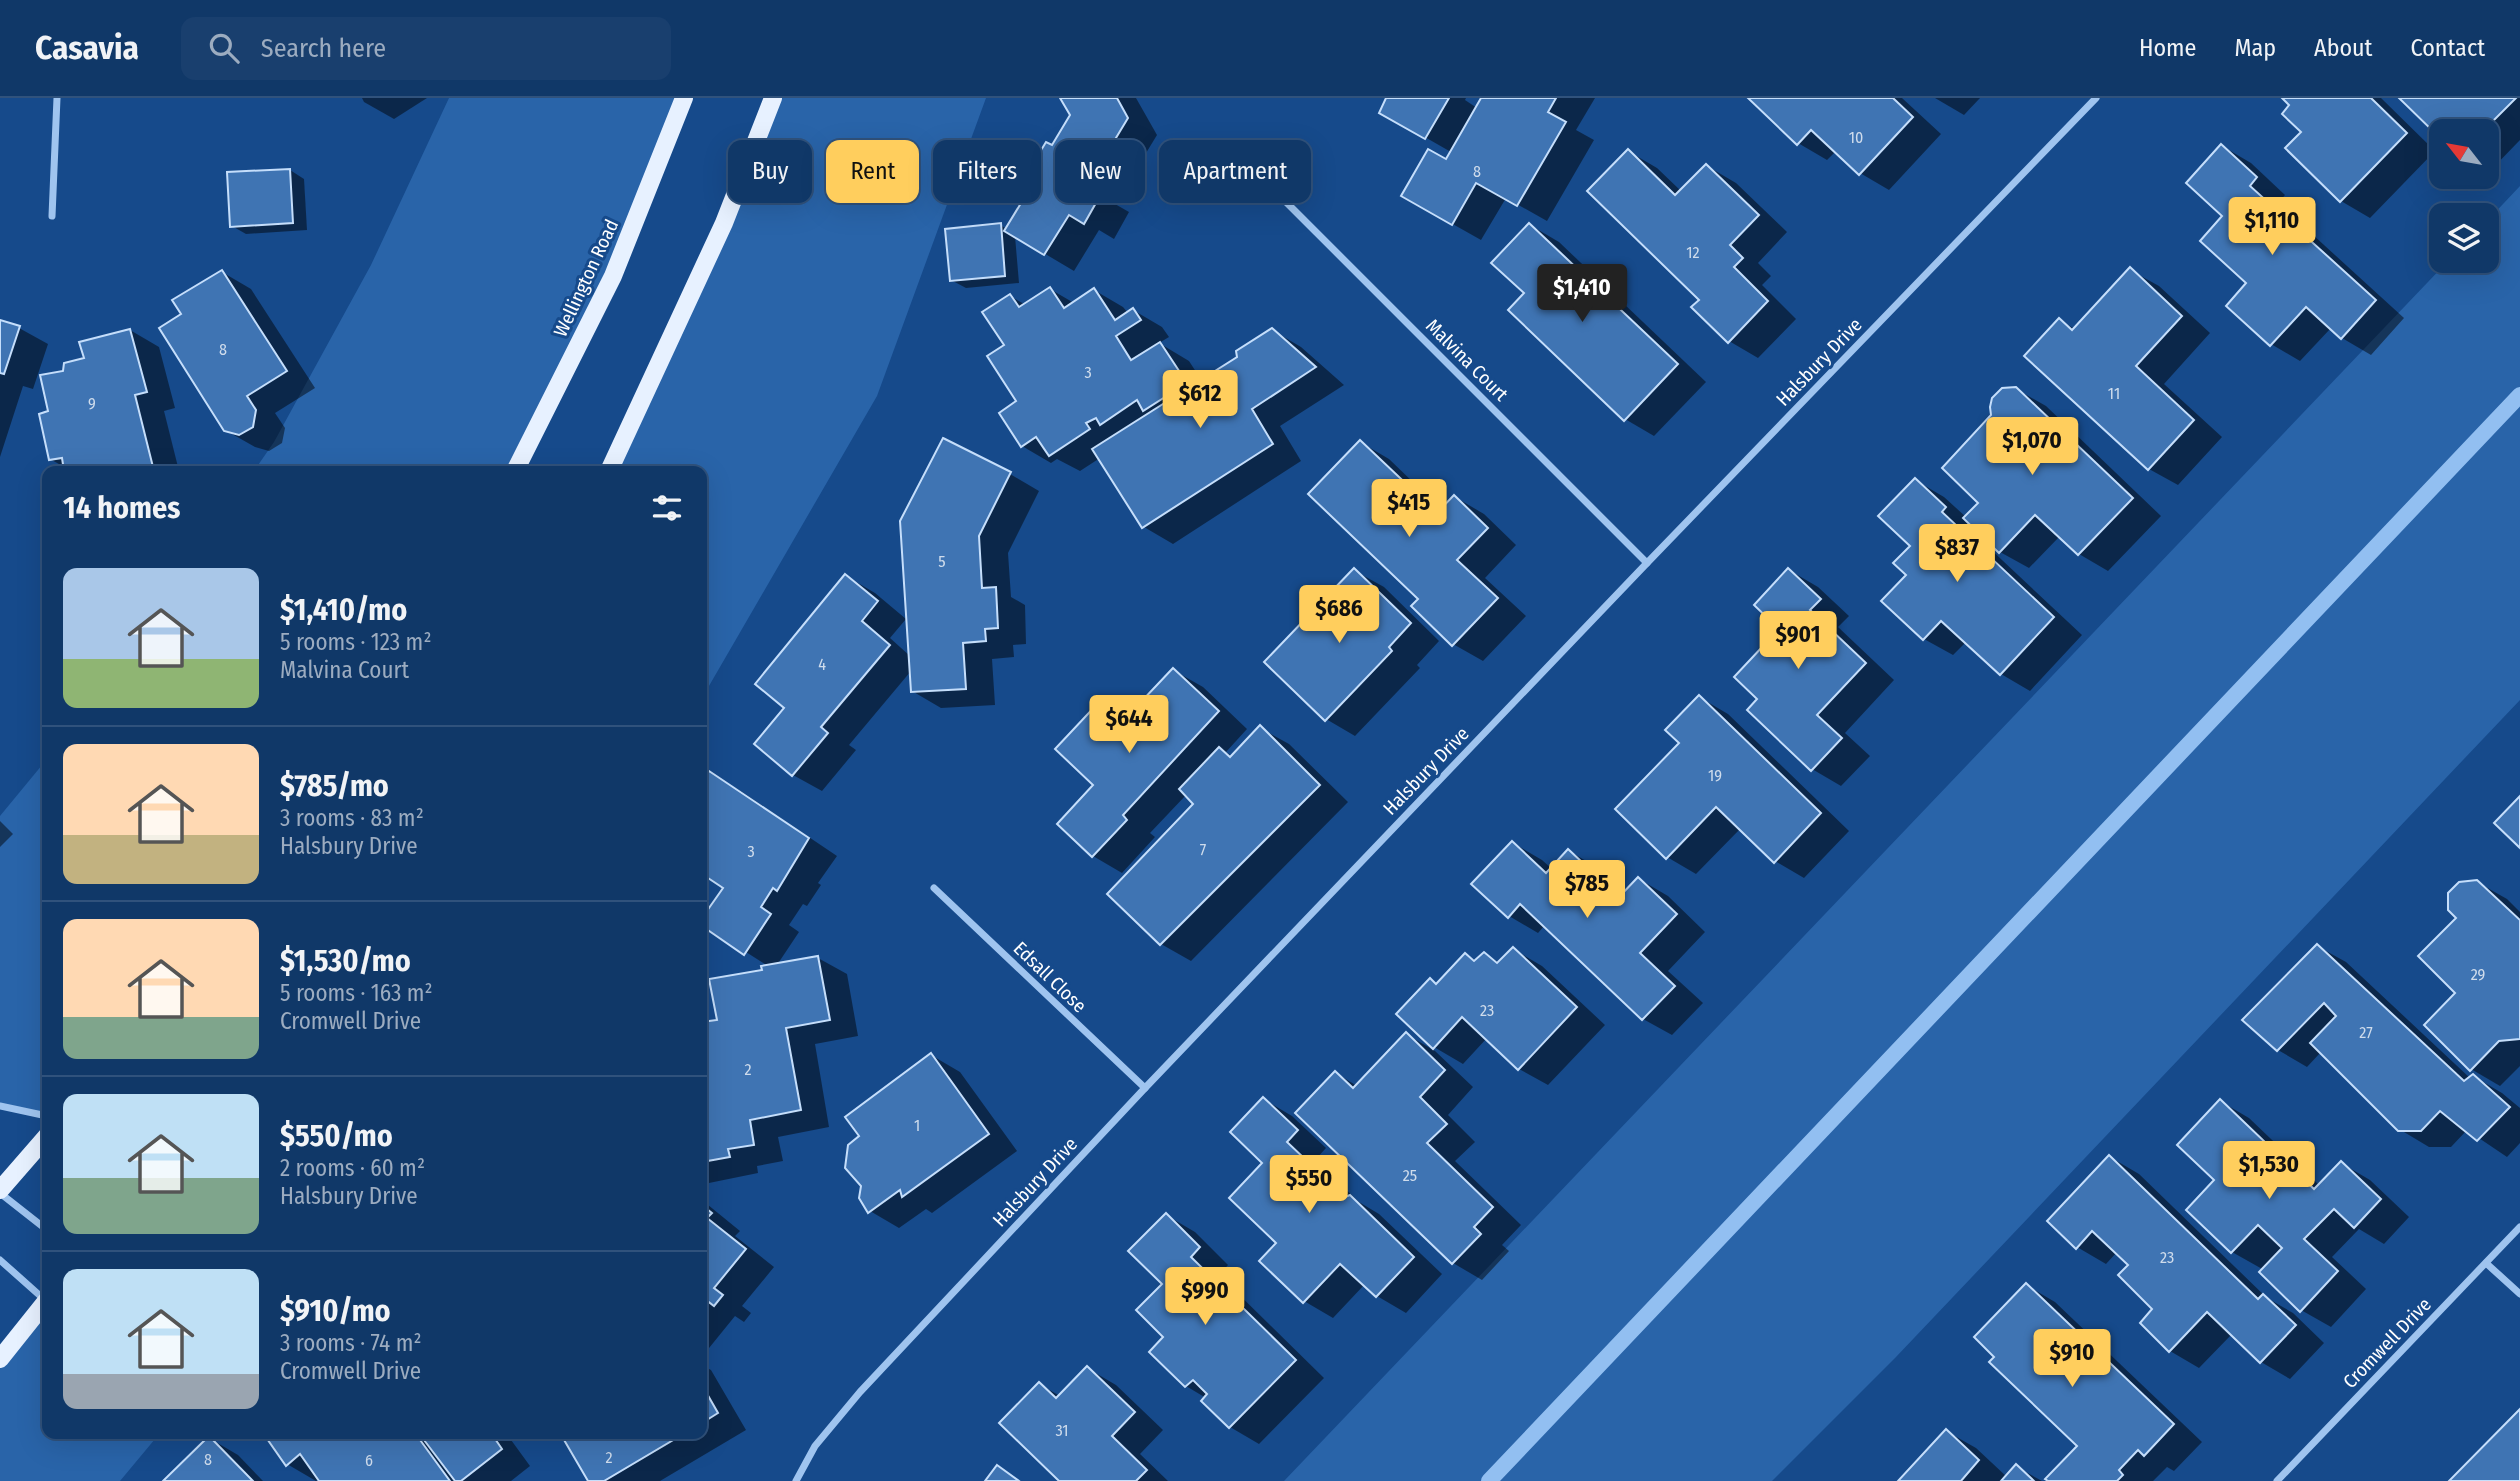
<!DOCTYPE html>
<html lang="en">
<head>
<meta charset="utf-8">
<style>
	body { margin:0; font-family:"Fira Sans Condensed",sans-serif; background:#193f6e; color:#f1f3f6; height:100vh; display:flex; flex-direction:column; font-size:26px; white-space:nowrap }
	* { box-sizing:border-box; margin:0 }
	p { font-size:23px; color:#9cacc0 }
	.icon { flex:none; width:38px; height:38px; fill:none; stroke:currentColor; stroke-width:2; stroke-linecap:round; stroke-linejoin:round }
	.map { position:relative; flex:1; overflow:hidden }
	.side { position:absolute; left:42px; top:368px; width:665px; height:973px; display:flex; flex-direction:column; background:#103868; border-radius:14px; box-shadow:0 7px 28px #0002,0 0 0 2px #30527c }
	.side>* { flex:none }
	.hud { position:absolute; left:728px; top:42px; width:665px; height:63px; display:flex; gap:14px }
	.needle { width:46px; rotate:301deg }
	.buttons { position:absolute; left:2429px; top:21px; display:grid; gap:14px }
	.buttons a { display:grid; place-items:center; width:70px; height:70px; border-radius:14px; background:#103868; box-shadow:0 7px 28px #0002,0 0 0 2px #30527c; font-size:35px }
	.price { position:absolute; translate:-50% -60px; padding:0 16px; border-radius:7px; background:#ffce5d; color:#111; font-size:23px; line-height:46px; filter:drop-shadow(0 2px 4px #0008) }
	.price::after { content:''; position:absolute; left:50%; top:42px; width:21px; height:16px; margin-left:-10px; background:inherit; clip-path:polygon(0 0,100% 0,50% 100%) }
	.price.selected { background:#222; color:#fff }
	ul { padding:0; list-style:none }
	li { display:flex; align-items:center; gap:21px; height:175px; padding:0 21px }
	li+li { border-top:2px solid #30527c }
	li span { display:grid; place-items:center; flex:none; width:196px; height:140px; border-radius:14px; color:#555 }
	li>.icon { margin-inline-start:auto }
	span .icon { width:84px; height:84px; fill:#fffc; stroke-width:1 }
	li b { font-size:30px }
	h2 { display:flex; justify-content:space-between; align-items:center; height:84px; padding:0 21px; font-size:30px }
	.chip { padding:0 24px; border-radius:14px; background:#103868; box-shadow:0 7px 28px #0002,0 0 0 2px #30527c; font-size:24px; line-height:63px }
	.chip.selected { background:#ffce5d; color:#111 }
	header { display:flex; align-items:center; gap:42px; box-sizing:border-box; height:98px; padding:0 35px; background:#103868; border-bottom:2px solid #30527c }
	header strong { font-size:33px }
	nav { display:flex; gap:38px; margin-inline-start:auto; font-size:24px }
	.search { width:490px; height:63px; background:#193f6e; display:flex; align-items:center; gap:18px; box-sizing:border-box; padding:0 24px; border-radius:14px; color:#9cacc0; font-size:26px }
	.map>svg:first-child { display:block }
	.green { fill:#2964a9 }
	.shadow { fill:#0007 }
	.lines { fill:none; stroke-linecap:round; stroke-linejoin:round }
	.stream { stroke:#92bff1; stroke-width:16 }
	.building { fill:#3f74b3; stroke:#c5defb; stroke-width:2 }
	.street { stroke:#9fc4ef; stroke-width:7 }
	.primary { stroke:#e7f1ff; stroke-width:18 }
	.labels { text-anchor:middle; dominant-baseline:central; stroke-width:6; stroke-linejoin:round; paint-order:stroke }
	.number-label { font-size:16px; fill:#cfdcec }
	.street-label { font-size:19px; fill:#fff; stroke:#164a8b }
</style>
</head>
<body>
<header>
<strong>Casavia</strong>
<div class="search"><svg class="icon" aria-label="search" viewBox="0 0 24 24"><circle cx="10" cy="10" r="6"/><path d="M15 15l6 6"/></svg>Search here</div>
<nav><a>Home</a><a>Map</a><a>About</a><a>Contact</a></nav>
</header>
<div class="map">
<svg width="2520" height="1383" viewBox="0 0 2520 1383">
	<rect width="100%" height="100%" fill="#164a8b"/>
	<g class="green">
		<polygon points="449,0 684,0 515,373 254,373 274,344 371,167"/>
		<polygon points="773,0 986,0 877,298 702,600 702,373 608,373"/>
		<polygon points="2520,88 2520,602 1896,1259 1772,1383 1284,1383 2448,163 2487,163 2487,123"/>
		<polygon points="47,661 47,1018 0,1008 0,718"/>
		<polygon points="47,1201 47,1335 160,1335 120,1383 0,1383 0,1258"/>
	</g>
	<g class="shadow">
		<polygon points="362,0 427,0 394,21 364,4"/>
		<polygon points="1062,0 1136,0 1157,37 1115,106 1129,114 1114,141 1099,132 1074,173 1015,138 1019,185 966,190 951,182 1000,127 1007,131 1072,17"/>
		<polygon points="1390,0 1466,0 1465,2 1477,10 1483,0 1595,0 1576,32 1594,42 1547,123 1506,100 1481,142 1403,98 1446,63 1451,54 1381,14"/>
		<polygon points="1750,0 1902,0 1941,36 1889,92 1860,75 1836,53 1827,62 1798,45"/>
		<polygon points="1935,0 1980,0 1964,17"/>
		<polygon points="2285,0 2381,0 2435,53 2370,120 2341,103 2303,34 2292,7"/>
		<polygon points="2402,0 2520,0 2520,42 2489,74 2487,72 2487,33 2441,33 2441,38"/>
		<polygon points="2222,48 2251,65 2285,97 2278,105 2404,220 2371,257 2342,240 2331,230 2300,263 2271,246 2224,118"/>
		<polygon points="1628,53 1657,70 1681,93 1707,68 1736,85 1787,134 1758,165 1771,178 1762,187 1796,221 1758,260 1729,243 1702,202"/>
		<polygon points="290,72 304,81 307,132 246,136 232,128"/>
		<polygon points="1530,127 1559,144 1706,284 1654,338 1625,321 1526,195"/>
		<polygon points="2130,172 2159,188 2210,235 2164,286 2222,339 2178,387 2149,371 2059,222 2075,231"/>
		<polygon points="222,174 251,191 315,290 275,315 285,330 282,345 269,353 255,349 225,332 183,216"/>
		<polygon points="1050,191 1074,205 1094,192 1123,209 1128,215 1133,212 1162,229 1169,239 1159,245 1189,263 1202,283 1239,260 1272,232 1301,249 1344,287 1280,328 1301,363 1173,446 1144,429 1100,360 1080,373 1057,361 1051,365 1022,348 1018,304 1006,247 1010,198 1026,207"/>
		<polygon points="0,223 19,230 48,246 33,291 23,288 0,359"/>
		<polygon points="130,232 159,249 175,310 164,313 179,373 66,373 66,370 50,361 50,315 65,274"/>
		<polygon points="2016,291 2046,308 2161,418 2108,473 2079,456 2060,438 2029,470 2000,454 1973,428 1970,432 2082,537 2030,593 2001,576 1966,544 1953,557 1924,541 1909,477 1915,382 1944,399 1966,419 1981,405"/>
		<polygon points="1360,344 1389,361 1442,412 1455,399 1484,416 1516,447 1485,480 1526,518 1483,563 1453,546 1421,501"/>
		<polygon points="1010,376 1039,393 1008,455 1011,499 1025,507 1026,546 1013,547 1014,559 992,561 995,607 941,610 912,593 911,573 849,647 856,652 822,693 793,677 786,610 846,478 875,495 906,521 890,540 910,558"/>
		<polygon points="1789,472 1818,489 1849,518 1838,529 1894,582 1845,635 1870,658 1841,688 1812,671 1760,601 1782,530"/>
		<polygon points="1355,473 1384,489 1439,543 1417,567 1420,570 1355,638 1326,621"/>
		<polygon points="1173,572 1203,589 1247,631 1226,654 1233,659 1260,630 1289,646 1348,704 1191,863 1161,846 1109,796 1196,706 1187,696 1150,735 1155,739 1122,775 1093,758 1059,726 1096,687 1101,604 1128,620"/>
		<polygon points="1699,599 1728,616 1849,733 1804,780 1775,763 1741,730 1696,776 1667,759 1681,645"/>
		<polygon points="710,675 739,692 837,758 818,785 821,787 807,808 803,806 789,827 799,834 777,867 818,860 847,876 858,938 815,946 829,1029 778,1039 783,1063 757,1068 758,1075 709,1085 702,1080 702,926 719,923 768,868 702,826 725,789 702,774 702,687"/>
		<polygon points="0,723 13,736 0,749"/>
		<polygon points="1513,745 1542,762 1552,771 1569,753 1598,770 1625,796 1639,781 1668,798 1705,834 1668,873 1703,905 1672,937 1643,921 1545,827 1538,835 1509,818"/>
		<polygon points="2477,784 2507,801 2520,814 2520,968 2500,988 2471,971 2458,895 2458,820"/>
		<polygon points="2317,848 2346,864 2470,980 2473,978 2502,995 2520,1010 2520,1045 2507,1059 2467,1032 2451,1049 2429,1049 2399,1031 2321,954 2307,969 2278,952"/>
		<polygon points="1513,851 1542,868 1605,927 1548,987 1519,971 1487,940 1463,966 1434,949 1430,882 1437,887 1466,857 1477,863 1485,856 1500,865"/>
		<polygon points="1406,936 1435,953 1473,989 1448,1017 1475,1044 1455,1063 1521,1127 1502,1147 1509,1153 1482,1182 1453,1165 1297,1015 1336,975 1357,988"/>
		<polygon points="931,957 960,974 1017,1053 932,1115 926,1111 899,1130 870,1113 863,1087 862,1039"/>
		<polygon points="1263,1001 1292,1018 1326,1050 1315,1062 1359,1104 1379,1116 1442,1176 1406,1215 1377,1198 1365,1186 1333,1220 1304,1203 1278,1145 1264,1065"/>
		<polygon points="2220,1003 2249,1020 2320,1088 2341,1065 2370,1082 2409,1119 2384,1146 2359,1131 2332,1159 2366,1191 2331,1229 2301,1212 2264,1172 2232,1154 2216,1082"/>
		<polygon points="2110,1059 2139,1076 2267,1200 2293,1215 2324,1245 2290,1281 2261,1264 2232,1236 2199,1270 2170,1253 2142,1225 2155,1211 2130,1167 2117,1154 2106,1166 2077,1149"/>
		<polygon points="702,1102 740,1133 735,1138 774,1169 742,1208 751,1215 744,1224 735,1218 705,1255 702,1253"/>
		<polygon points="1166,1117 1195,1134 1228,1167 1219,1177 1324,1280 1259,1346 1230,1329 1206,1300 1186,1288 1166,1239"/>
		<polygon points="2026,1187 2055,1204 2202,1344 2174,1373 2167,1369 2153,1383 2050,1383 2080,1348 1997,1259"/>
		<polygon points="702,1267 711,1272 746,1332 660,1383 590,1383 562,1335 702,1335"/>
		<polygon points="1087,1270 1116,1287 1163,1332 1140,1356 1168,1383 1062,1383 1039,1286 1060,1298"/>
		<polygon points="1946,1333 1976,1350 2007,1379 2017,1369 2042,1383 1900,1383"/>
		<polygon points="265,1335 431,1335 433,1338 437,1335 506,1335 530,1368 511,1383 322,1383 320,1380 316,1383 287,1366"/>
		<polygon points="209,1340 238,1357 263,1383 165,1383"/>
	</g>
	<g class="lines">
		<polyline class="stream" points="1489,1383 2520,297"/>
	</g>
	<g class="building">
		<polygon points="1060,0 1117,0 1128,20 1087,88 1101,96 1084,126 1069,117 1044,157 1004,133 1029,92 1020,87 1046,44 1052,47 1070,17"/>
		<polygon points="1386,0 1449,0 1425,41 1379,15"/>
		<polygon points="1481,0 1556,0 1548,14 1566,24 1517,108 1476,85 1452,127 1401,98 1428,51 1446,61"/>
		<polygon points="1748,0 1893,0 1913,19 1859,77 1811,32 1797,47"/>
		<polygon points="2282,0 2371,0 2407,35 2340,104 2285,50 2301,34 2282,16 2289,7"/>
		<polygon points="2399,0 2516,0 2483,33 2441,33 2441,41"/>
		<polygon points="2221,46 2257,79 2250,88 2376,202 2341,241 2306,209 2270,248 2226,208 2246,185 2200,143 2222,118 2186,85"/>
		<polygon points="1628,51 1675,97 1706,66 1759,117 1730,147 1743,160 1734,169 1768,203 1728,245 1691,209 1699,202 1587,93"/>
		<polygon points="290,71 293,125 230,129 227,74"/>
		<polygon points="1001,125 1005,178 950,183 945,131"/>
		<polygon points="1529,125 1678,266 1624,323 1508,212 1524,195 1491,165"/>
		<polygon points="2130,169 2182,218 2136,268 2194,322 2148,372 2024,258 2059,220 2072,232"/>
		<polygon points="222,172 287,273 247,298 256,312 253,329 239,337 224,333 159,230 181,216 172,202"/>
		<polygon points="1050,189 1064,210 1094,190 1115,222 1133,210 1141,222 1116,238 1131,262 1160,244 1187,285 1143,313 1137,302 1100,327 1096,320 1086,325 1090,331 1049,358 1036,339 1021,349 999,315 1016,303 987,258 1004,247 982,214 1010,196 1019,209"/>
		<polygon points="0,222 20,228 4,276 0,275"/>
		<polygon points="1272,230 1316,269 1252,311 1273,346 1142,430 1092,351 1237,259 1236,253"/>
		<polygon points="130,231 147,294 135,297 154,373 64,373 62,360 49,362 39,316 48,313 40,277 63,273 64,265 84,260 79,244"/>
		<polygon points="2016,289 2133,400 2078,457 2035,417 1999,455 1963,420 1978,405 1942,370 1991,317 1990,309 1992,300 2002,290"/>
		<polygon points="943,340 1011,374 979,438 982,490 996,489 998,530 985,531 986,543 963,545 966,591 911,594 900,423"/>
		<polygon points="1360,342 1437,415 1454,397 1488,430 1457,462 1498,500 1452,548 1411,508 1418,501 1308,396"/>
		<polygon points="1915,380 1946,409 1942,414 2054,519 2000,577 1941,523 1923,542 1881,503 1906,477 1893,465 1910,448 1878,418"/>
		<polygon points="1354,470 1411,525 1389,549 1392,553 1325,623 1264,564"/>
		<polygon points="1788,470 1821,501 1810,512 1866,565 1817,617 1842,640 1811,673 1747,612 1757,601 1734,579 1779,531 1754,507"/>
		<polygon points="845,476 878,503 862,523 890,547 821,629 828,635 792,678 754,646 784,610 755,586"/>
		<polygon points="1173,570 1219,613 1123,717 1127,722 1092,759 1057,726 1093,687 1055,651 1101,602 1123,623"/>
		<polygon points="1699,597 1821,715 1774,765 1716,709 1666,761 1615,711 1679,645 1665,632"/>
		<polygon points="1260,627 1320,687 1160,847 1107,796 1193,706 1179,691 1219,649 1230,659"/>
		<polygon points="709,673 809,740 777,793 773,790 761,809 771,816 744,857 702,828 702,820 723,790 702,776 702,684"/>
		<polygon points="2520,698 2520,750 2494,725"/>
		<polygon points="1512,743 1546,775 1568,751 1619,799 1638,779 1677,816 1640,855 1675,888 1642,922 1520,806 1508,820 1471,786"/>
		<polygon points="2477,782 2520,822 2520,941 2499,943 2470,973 2424,927 2455,895 2418,858 2456,820 2448,812 2448,795 2459,784"/>
		<polygon points="2317,846 2464,983 2473,976 2510,1009 2477,1043 2440,1013 2421,1033 2398,1033 2310,945 2336,918 2324,905 2277,953 2242,922"/>
		<polygon points="1513,849 1577,909 1518,972 1462,919 1433,951 1396,916 1430,880 1436,886 1465,855 1474,863 1484,854 1497,865"/>
		<polygon points="818,858 830,922 786,930 801,1012 750,1022 754,1047 728,1051 730,1059 702,1064 702,924 717,922 709,881 762,872 761,868"/>
		<polygon points="1406,934 1445,972 1420,999 1447,1026 1427,1045 1493,1109 1474,1129 1481,1136 1452,1166 1295,1015 1335,973 1353,990"/>
		<polygon points="931,955 989,1036 902,1099 900,1092 868,1115 859,1100 861,1088 845,1070 848,1047 859,1038 845,1019"/>
		<polygon points="1263,999 1298,1032 1287,1044 1345,1099 1350,1097 1414,1159 1376,1199 1340,1166 1303,1205 1259,1163 1276,1145 1229,1100 1262,1065 1230,1034"/>
		<polygon points="2220,1001 2314,1091 2341,1063 2381,1101 2354,1130 2334,1111 2304,1141 2338,1173 2300,1214 2259,1174 2282,1150 2258,1127 2231,1155 2186,1112 2214,1082 2177,1047"/>
		<polygon points="2109,1057 2258,1201 2263,1196 2296,1227 2260,1265 2207,1214 2169,1254 2140,1225 2152,1211 2118,1177 2128,1167 2092,1133 2076,1151 2047,1123"/>
		<polygon points="702,1107 712,1115 707,1120 746,1151 714,1190 723,1197 714,1208 706,1202 702,1207"/>
		<polygon points="1166,1115 1200,1149 1191,1159 1296,1262 1229,1330 1201,1303 1207,1296 1193,1282 1185,1289 1149,1254 1163,1239 1136,1212 1162,1186 1128,1153"/>
		<polygon points="2026,1185 2174,1326 2144,1358 2138,1352 2119,1372 2123,1377 2117,1383 2048,1383 2045,1381 2077,1348 1989,1264 1994,1259 1974,1239"/>
		<polygon points="1087,1268 1135,1314 1112,1338 1147,1372 1136,1383 1059,1383 999,1325 1039,1284 1056,1300"/>
		<polygon points="702,1287 718,1315 702,1325"/>
		<polygon points="2520,1311 2520,1383 2449,1383"/>
		<polygon points="1946,1331 1979,1362 1961,1383 1898,1383"/>
		<polygon points="263,1335 415,1335 450,1383 319,1383 300,1356 286,1368"/>
		<polygon points="434,1335 491,1335 502,1351 461,1383 455,1383 424,1342"/>
		<polygon points="560,1335 685,1335 604,1383 588,1383"/>
		<polygon points="209,1338 253,1383 163,1383"/>
		<polygon points="2016,1366 2034,1383 2001,1383"/>
		<polygon points="997,1367 1019,1383 985,1383"/>
	</g>
	<g class="lines">
		<g class="street">
			<polyline points="1264,82 1647,465"/>
			<polyline points="52,118 57,0"/>
			<polyline points="934,790 1145,990"/>
			<polyline points="0,1008 47,1018"/>
			<polyline points="0,1095 47,1132"/>
			<polyline points="0,1162 46,1203"/>
			<polyline points="2486,1165 2520,1196"/>
			<polyline points="796,1383 815,1348 860,1294 1145,990 1647,465 2096,0"/>
			<polyline points="2277,1383 2520,1129"/>
		</g>
		<g class="primary">
			<polyline points="515,373 613,178 684,0"/>
			<polyline points="609,373 724,125 773,0"/>
			<polyline points="0,1092 47,1038"/>
			<polyline points="0,1261 47,1202"/>
		</g>
	</g>
	<g class="labels">
		<g class="number-label">
			<text x="1856" y="39">10</text>
			<text x="1477" y="73">8</text>
			<text x="1693" y="154">12</text>
			<text x="223" y="251">8</text>
			<text x="1088" y="274">3</text>
			<text x="2114" y="295">11</text>
			<text x="92" y="305">9</text>
			<text x="942" y="463">5</text>
			<text x="822" y="566">4</text>
			<text x="1715" y="677">19</text>
			<text x="1203" y="751">7</text>
			<text x="751" y="753">3</text>
			<text x="2478" y="876">29</text>
			<text x="1487" y="912">23</text>
			<text x="2366" y="934">27</text>
			<text x="748" y="971">2</text>
			<text x="917" y="1027">1</text>
			<text x="1410" y="1077">25</text>
			<text x="2167" y="1159">23</text>
			<text x="1062" y="1332">31</text>
			<text x="609" y="1359">2</text>
			<text x="208" y="1361">8</text>
			<text x="369" y="1362">6</text>
		</g>
		<g class="street-label">
			<text transform="translate(586 180) rotate(-65)">Wellington Road</text>
			<text transform="translate(1467 262) rotate(45)">Malvina Court</text>
			<text transform="translate(1819 264) rotate(-46)">Halsbury Drive</text>
			<text transform="translate(1426 673) rotate(-46)">Halsbury Drive</text>
			<text transform="translate(1050 879) rotate(44)">Edsall Close</text>
			<text transform="translate(1035 1084) rotate(-47)">Halsbury Drive</text>
			<text transform="translate(2387 1245) rotate(-46)">Cromwell Drive</text>
		</g>
	</g>
</svg>
<div class="buttons">
<a><svg class="needle" viewBox="-14 -14 28 28"><path d="M0-13l5 13h-10z" fill="#e53935"/><path d="M0 13l5-13h-10z" fill="#9cacc0"/></svg></a>
<a><svg class="icon" aria-label="layers" viewBox="0 0 24 24"><path d="M12 4l9 5-9 5-9-5zM3 14l9 5 9-5"/></svg></a>
</div>
<b class="price" style="left:2272px;top:159px">$1,110</b>
<b class="price selected" style="left:1582px;top:226px">$1,410</b>
<b class="price" style="left:1200px;top:332px">$612</b>
<b class="price" style="left:2032px;top:379px">$1,070</b>
<b class="price" style="left:1409px;top:441px">$415</b>
<b class="price" style="left:1957px;top:486px">$837</b>
<b class="price" style="left:1339px;top:547px">$686</b>
<b class="price" style="left:1798px;top:573px">$901</b>
<b class="price" style="left:1129px;top:657px">$644</b>
<b class="price" style="left:1587px;top:822px">$785</b>
<b class="price" style="left:2269px;top:1103px">$1,530</b>
<b class="price" style="left:1309px;top:1117px">$550</b>
<b class="price" style="left:1205px;top:1229px">$990</b>
<b class="price" style="left:2072px;top:1291px">$910</b>
<div class="hud">
<a class="chip">Buy</a>
<a class="chip selected">Rent</a>
<a class="chip">Filters</a>
<a class="chip">New</a>
<a class="chip">Apartment</a>
</div>
<section class="side">
<h2>14 homes<svg class="icon" aria-label="filters" viewBox="0 0 24 24"><path d="M4 7h16M4 17h16"/><circle cx="9" cy="7" r="2"/><circle cx="15" cy="17" r="2"/></svg></h2>
<ul>
<li><span style="background:linear-gradient(#a9c7e8 65%,#8fb573 0)"><svg class="icon" aria-label="home" viewBox="0 0 24 24"><path d="M3 11l9-7 9 7M6 9v11h12V9"/></svg></span><div><b>$1,410/mo</b><p>5 rooms · 123 m²</p><p>Malvina Court</p></div></li>
<li><span style="background:linear-gradient(#ffd9b3 65%,#c2b280 0)"><svg class="icon" aria-label="home" viewBox="0 0 24 24"><path d="M3 11l9-7 9 7M6 9v11h12V9"/></svg></span><div><b>$785/mo</b><p>3 rooms · 83 m²</p><p>Halsbury Drive</p></div></li>
<li><span style="background:linear-gradient(#ffd9b3 70%,#7fa58c 0)"><svg class="icon" aria-label="home" viewBox="0 0 24 24"><path d="M3 11l9-7 9 7M6 9v11h12V9"/></svg></span><div><b>$1,530/mo</b><p>5 rooms · 163 m²</p><p>Cromwell Drive</p></div></li>
<li><span style="background:linear-gradient(#bfe0f5 60%,#7fa58c 0)"><svg class="icon" aria-label="home" viewBox="0 0 24 24"><path d="M3 11l9-7 9 7M6 9v11h12V9"/></svg></span><div><b>$550/mo</b><p>2 rooms · 60 m²</p><p>Halsbury Drive</p></div></li>
<li><span style="background:linear-gradient(#bfe0f5 75%,#9aa5b1 0)"><svg class="icon" aria-label="home" viewBox="0 0 24 24"><path d="M3 11l9-7 9 7M6 9v11h12V9"/></svg></span><div><b>$910/mo</b><p>3 rooms · 74 m²</p><p>Cromwell Drive</p></div></li>
</ul>
</section>
</div>
</body>
</html>
